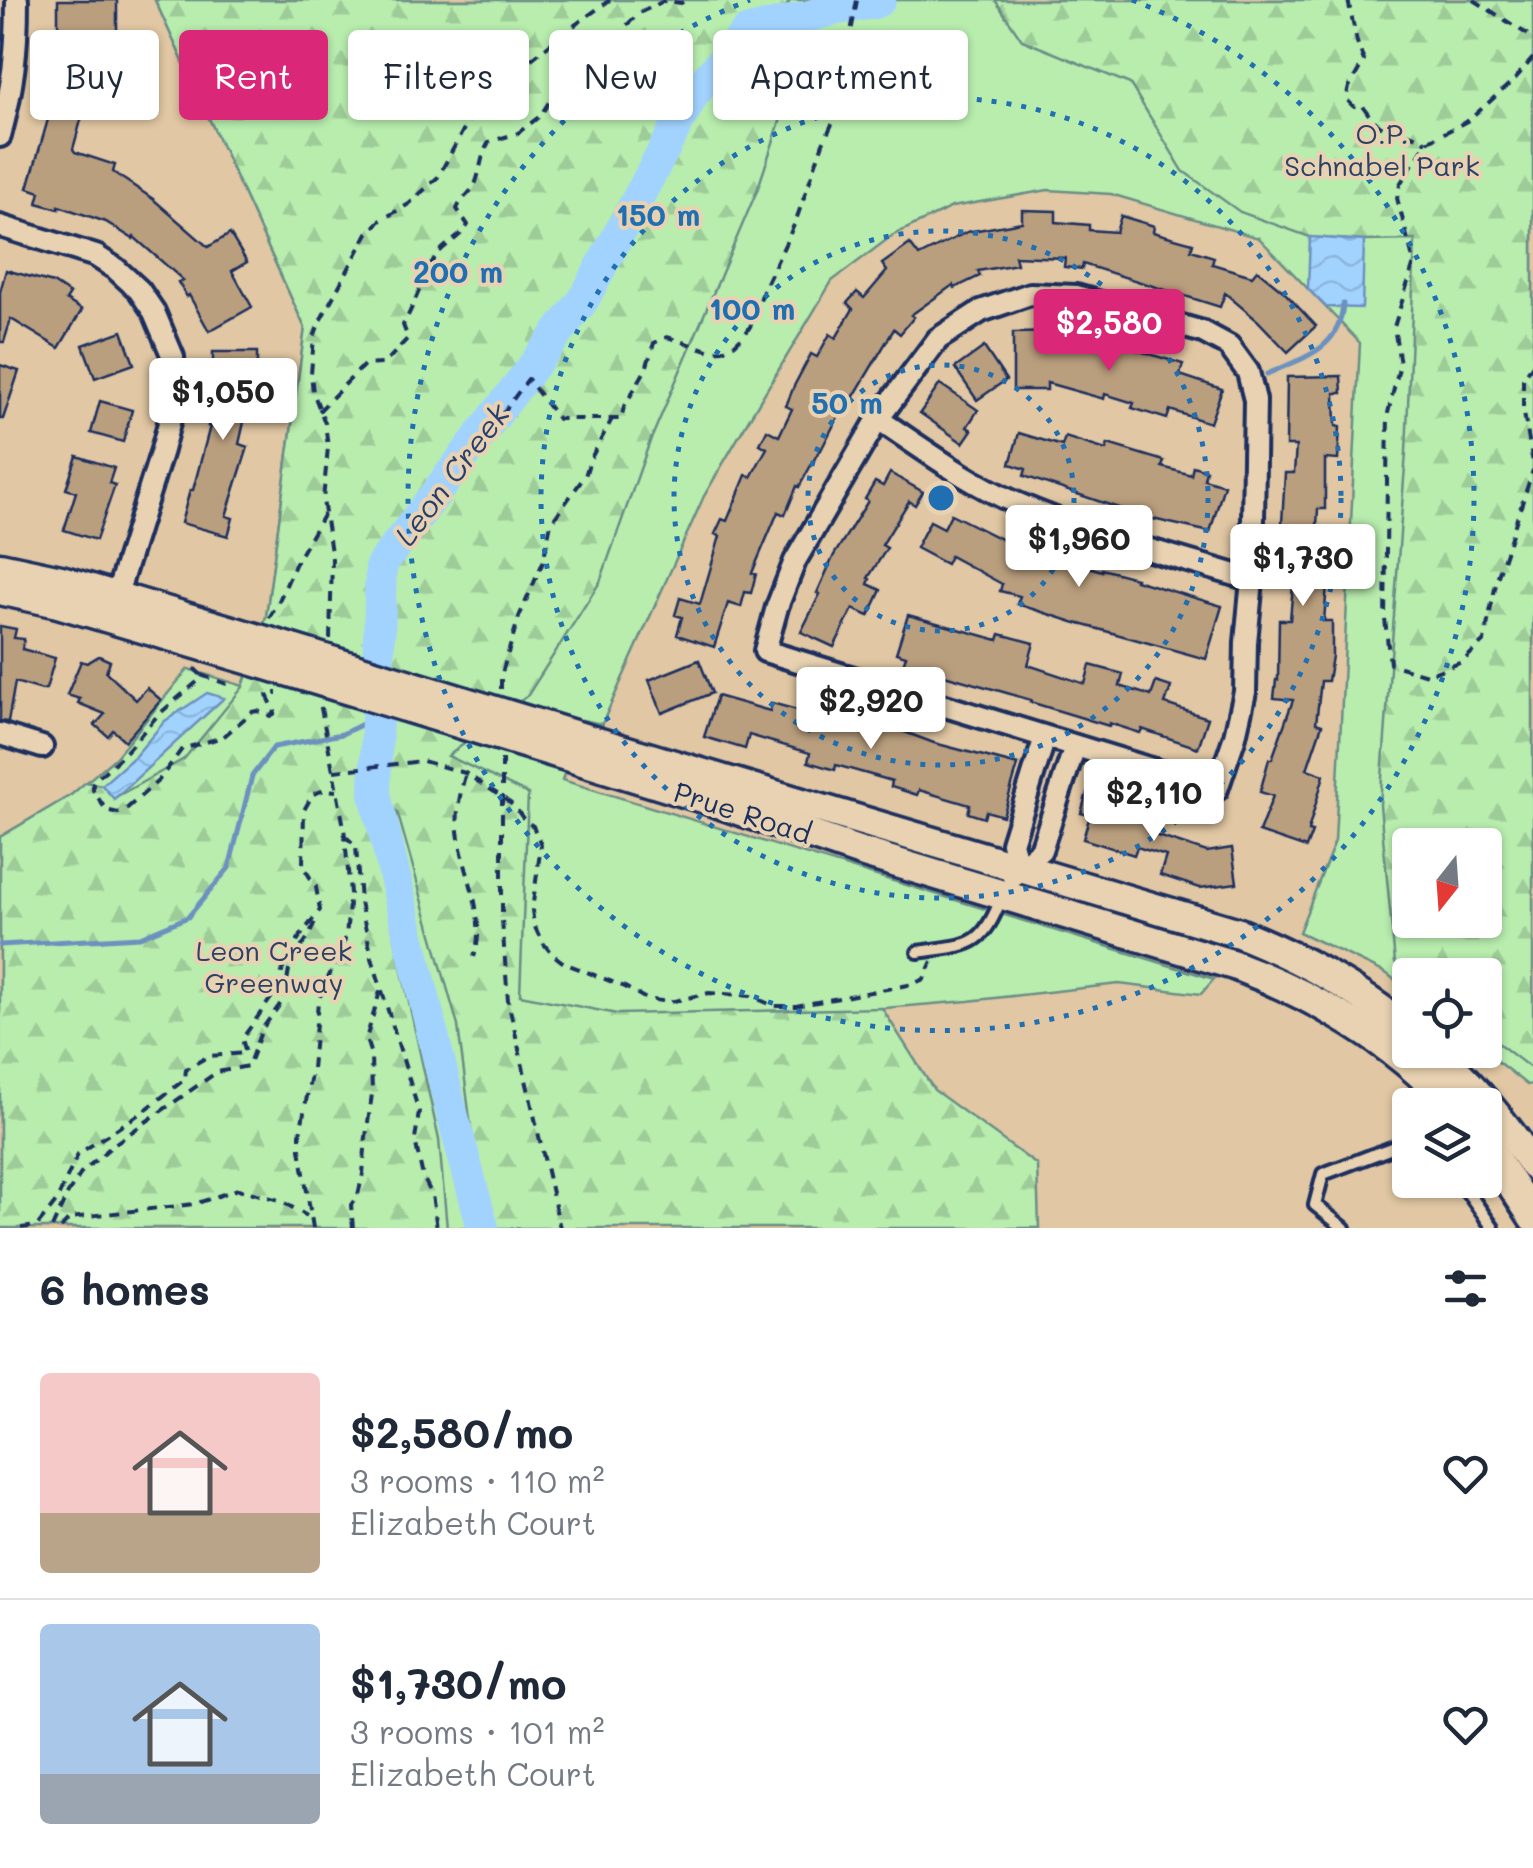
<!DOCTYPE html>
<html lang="en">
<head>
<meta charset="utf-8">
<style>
	body { margin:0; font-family:Mali,sans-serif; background:#f2f2f3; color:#1f2937; height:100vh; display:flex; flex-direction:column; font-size:38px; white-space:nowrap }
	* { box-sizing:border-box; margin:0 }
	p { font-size:32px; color:#747a83 }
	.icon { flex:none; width:55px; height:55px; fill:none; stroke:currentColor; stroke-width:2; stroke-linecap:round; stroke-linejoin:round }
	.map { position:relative; height:1228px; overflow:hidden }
	.side { display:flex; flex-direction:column; background:#fff; flex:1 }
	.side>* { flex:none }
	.top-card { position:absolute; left:30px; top:30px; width:1000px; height:90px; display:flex; gap:20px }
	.needle { width:65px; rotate:197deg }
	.tools { position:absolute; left:1392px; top:828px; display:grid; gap:20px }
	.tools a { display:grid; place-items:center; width:110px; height:110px; border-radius:10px; background:#fff; box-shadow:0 2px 8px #0004; font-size:50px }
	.price { position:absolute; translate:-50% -85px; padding:0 22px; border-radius:10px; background:#fff; color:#222; font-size:32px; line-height:65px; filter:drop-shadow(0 2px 5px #0008) }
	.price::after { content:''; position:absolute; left:50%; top:60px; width:30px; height:22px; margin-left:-15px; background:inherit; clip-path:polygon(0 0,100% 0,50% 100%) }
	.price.selected { background:#db2777; color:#fff }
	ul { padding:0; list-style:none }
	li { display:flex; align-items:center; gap:30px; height:250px; padding:0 40px }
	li+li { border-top:2px solid #e0e1e3 }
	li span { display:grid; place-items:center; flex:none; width:280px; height:200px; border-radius:10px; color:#555 }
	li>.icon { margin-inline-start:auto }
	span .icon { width:120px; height:120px; fill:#fffc; stroke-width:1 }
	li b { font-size:42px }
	h2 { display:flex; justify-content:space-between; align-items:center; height:120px; padding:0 40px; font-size:42px }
	.pill { padding:0 35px; border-radius:10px; background:#fff; box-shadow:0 2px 8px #0004; font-size:35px; line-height:90px }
	.pill.selected { background:#db2777; color:#fff }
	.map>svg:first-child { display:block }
	.green { fill:#b8edae; stroke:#6a8e86; stroke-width:2.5; fill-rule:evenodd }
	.forest { fill:url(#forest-firs); stroke:#6a8e86; stroke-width:2.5; fill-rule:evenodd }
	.water { fill:url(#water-waves); stroke:#6c91bf; stroke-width:2.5 }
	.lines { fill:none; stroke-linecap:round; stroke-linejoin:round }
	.stream { stroke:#6c91bf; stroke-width:5 }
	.river { stroke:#a2d3ff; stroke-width:32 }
	.building { fill:#ba9f7e; stroke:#1b2f5e; stroke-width:2.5 }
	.service-casing { stroke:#1b2f5e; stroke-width:18 }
	.minor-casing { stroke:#1b2f5e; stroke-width:28 }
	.secondary-casing { stroke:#1b2f5e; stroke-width:35 }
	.path { stroke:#1b2f5e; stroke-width:4; stroke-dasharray:10 8; stroke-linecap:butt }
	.service { stroke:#e8d2b1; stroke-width:10 }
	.minor { stroke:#e8d2b1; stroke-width:20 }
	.secondary { stroke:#e8d2b1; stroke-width:28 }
	.secondary-bridge-casing { stroke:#1b2f5e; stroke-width:35; stroke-linecap:butt }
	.secondary-bridge { stroke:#e8d2b1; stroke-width:28 }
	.ring { fill:none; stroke:#1f6fb2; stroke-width:5; stroke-dasharray:5 10 }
	.labels { text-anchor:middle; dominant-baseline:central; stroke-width:8; stroke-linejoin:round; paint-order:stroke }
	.park-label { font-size:28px; fill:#2b4266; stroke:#e8d2b1 }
	.street-label { font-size:28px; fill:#1b2f5e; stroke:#e8d2b1 }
	.water-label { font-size:30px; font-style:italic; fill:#283f6e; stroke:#e8d2b1 }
	.centre { fill:#1f6fb2; stroke:#e8d2b1; stroke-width:5 }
	.ring-label { font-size:30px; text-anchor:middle; font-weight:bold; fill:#1f6fb2; stroke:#e8d2b1; stroke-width:8; stroke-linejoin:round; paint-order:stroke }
</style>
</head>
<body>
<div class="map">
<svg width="1533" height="1228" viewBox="0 0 1533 1228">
	<defs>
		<pattern id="forest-firs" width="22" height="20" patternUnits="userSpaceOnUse" patternTransform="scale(2.5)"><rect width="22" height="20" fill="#b8edae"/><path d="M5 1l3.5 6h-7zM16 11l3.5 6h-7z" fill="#9ecc98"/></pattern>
		<pattern id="water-waves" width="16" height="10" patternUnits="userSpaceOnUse" patternTransform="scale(2.5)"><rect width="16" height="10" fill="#a2d3ff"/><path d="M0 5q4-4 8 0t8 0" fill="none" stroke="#8bb5dd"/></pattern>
	</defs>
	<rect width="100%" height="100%" fill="#e1c7a3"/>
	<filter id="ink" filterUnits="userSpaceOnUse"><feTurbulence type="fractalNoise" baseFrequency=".01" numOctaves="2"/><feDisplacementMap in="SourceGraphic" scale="20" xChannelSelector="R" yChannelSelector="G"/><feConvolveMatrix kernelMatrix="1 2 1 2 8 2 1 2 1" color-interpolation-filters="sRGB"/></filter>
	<g filter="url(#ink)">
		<path class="green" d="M155 0H1533V1084L1527 1085 1483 1050H1485V975H1410V992L1386 973 1299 932 1335 841 1360 343 1259 238 1111 194 1048 190 952 207 893 235 832 281 752 414 704 496 602 724 582 720 562 780 1214 979 1201 994 1119 984 968 1001 529 1038 569 1228H0V837L71 795 115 758 188 669 243 686 266 617 305 328ZM1410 845H1485V920H1410Z"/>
		<g class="forest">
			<polygon points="155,0 791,0 715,92 803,52 758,188 649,444 600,582 528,695 448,756 528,794 520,995 617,1014 882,1008 934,1090 1037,1165 1039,1228 484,1228 458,1026 397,811 370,807 390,916 439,1140 447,1228 0,1228 0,837 71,795 86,782 102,785 114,798 184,759 243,687 266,617 305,328"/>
			<path d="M995 0H1533V1066L1529 1067 1485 1033V975H1411L1395 963 1380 805 1406 452 1415 240 1364 241 1310 237 1240 212 1183 171 1130 84 1022 40ZM1410 845H1485V920H1410Z"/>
		</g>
		<g class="water">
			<polygon points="1310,237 1364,241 1362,308 1326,307 1308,289"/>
			<polygon points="207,693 224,698 114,799 102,785 135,756 165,721"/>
		</g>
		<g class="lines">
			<g class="stream">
				<path d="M1267 374C1304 357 1340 350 1343 304"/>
				<polyline points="0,945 140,937 188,917 229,868 252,776 274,747 342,734 377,717"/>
			</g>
			<polyline class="river" points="483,1228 450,1106 375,794 381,565 584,299 693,95 746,32 833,10 874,3 880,0"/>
		</g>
		<g class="building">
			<polygon points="58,0 117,0 117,35 101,35 95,81 92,81 73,149 75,152 115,165 113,172 153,199 208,247 230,234 247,262 232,271 252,307 209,331 189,295 187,297 178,282 183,280 134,237 133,239 106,222 59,206 59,209 37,203 40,192 28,188 49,116 47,115 58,75 63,35 58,35"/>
			<polygon points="1022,210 1056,211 1056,222 1089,225 1089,230 1116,232 1121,216 1154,226 1153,232 1193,243 1191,250 1214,257 1212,264 1252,276 1257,270 1283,291 1316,326 1288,352 1258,321 1225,293 1220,307 1083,264 1082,269 1064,267 1065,258 1015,256 1017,264 978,271 980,276 955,288 953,285 911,315 914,317 900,334 894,329 844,413 841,411 821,450 820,449 799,487 797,486 785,515 778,512 752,573 756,574 751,593 745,592 741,607 728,603 714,647 677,635 682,617 675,615 680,598 700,604 720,536 715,534 722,519 727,521 746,475 751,477 767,448 760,444 767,430 779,436 792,409 786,406 794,386 811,354 817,357 830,334 836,338 853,309 847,303 857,292 864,298 887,271 882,264 910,244 919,256 967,232 1022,222"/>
			<polygon points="6,270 53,283 70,294 66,300 82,310 59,348 11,319 4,342 0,342 0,292"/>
			<polygon points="1066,329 1183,364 1180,375 1222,389 1210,423 1170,410 1167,419 1132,408 1134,403 1105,394 1104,399 1047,383 1047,390 1013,390 1013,333 1065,332"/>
			<polygon points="122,331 134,364 95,378 83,345"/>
			<polygon points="984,347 1006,380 977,400 955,368"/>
			<polygon points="213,352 257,352 257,387 252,387 239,444 248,447 226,516 233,518 228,536 181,523 190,490 193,490 210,426 208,426 217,387 213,387"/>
			<polygon points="0,365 19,371 3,419 0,419"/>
			<polygon points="1341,376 1342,393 1335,393 1336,426 1340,427 1338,460 1325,459 1325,509 1318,509 1316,542 1327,543 1326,570 1336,571 1334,586 1327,585 1324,621 1332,621 1332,656 1328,681 1321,681 1316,723 1322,725 1307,769 1324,775 1308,831 1312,832 1306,848 1259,832 1273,796 1260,792 1269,759 1272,759 1293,700 1274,698 1276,680 1278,680 1279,620 1290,620 1293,585 1287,585 1290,556 1280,556 1285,473 1294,473 1296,446 1286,446 1287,377"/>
			<polygon points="940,384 978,410 967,427 972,430 963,443 920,413"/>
			<polygon points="100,401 132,410 123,442 91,433"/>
			<polygon points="1019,433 1062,446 1065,437 1106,450 1108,444 1164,461 1162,467 1191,475 1193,466 1206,470 1204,479 1224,485 1210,532 1148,518 1024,476 1026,469 1010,464"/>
			<polygon points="77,456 114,468 109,483 115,485 96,540 64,530 76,492 66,489"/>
			<polygon points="890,473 923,492 915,505 909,501 882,545 887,548 868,578 870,579 868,584 881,590 869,616 853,609 834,647 801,632 820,594 817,593 834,555 868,501 865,499 875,482 883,486"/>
			<polygon points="951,514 1007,542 1102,571 1102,569 1136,578 1135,580 1222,606 1206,659 1073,622 1017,604 1020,596 1000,591 1002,584 950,556 946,564 916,548 930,521 944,528"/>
			<polygon points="908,615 998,640 1000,634 1034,643 1028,665 1085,684 1090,665 1123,674 1120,686 1151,696 1156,682 1171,687 1165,704 1208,718 1198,748 1142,729 1140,733 1109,723 1109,726 1030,702 1031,700 927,670 926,673 903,665 906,656 896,653"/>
			<polygon points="0,626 16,629 14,638 24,639 22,649 55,658 46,689 42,690 15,682 8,722 0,721"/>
			<polygon points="99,656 110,661 106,672 136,700 147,688 161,700 125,741 113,730 108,736 95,725 105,714 78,703 80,699 67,695 81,661 87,663"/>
			<polygon points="699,660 712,693 662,713 649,680"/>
			<polygon points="717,696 770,711 772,703 815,715 818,706 851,715 850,718 902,731 934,743 1018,765 1003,816 986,811 984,818 968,813 970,805 919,790 917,795 891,787 892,781 836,765 835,770 808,762 810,753 749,735 745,749 704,737"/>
			<polygon points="1088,789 1116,797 1115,801 1138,808 1135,818 1151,823 1148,833 1207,852 1232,848 1237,883 1200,888 1160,875 1166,856 1137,847 1134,855 1083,839 1090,815 1081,813"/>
		</g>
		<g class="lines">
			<defs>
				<g id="service">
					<path d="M918 952C969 944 981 950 1001 899"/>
					<polyline points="1459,1180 1493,1228"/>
					<polyline points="1344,1228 1315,1205 1323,1174 1410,1141"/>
				</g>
				<g id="minor">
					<path d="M0 136C13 86 17 52 17 0"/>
					<polyline points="0,226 96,256 116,269 139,290 154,312 173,357 175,400 162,450 112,610"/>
					<polygon points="1030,294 1076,296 1203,332 1229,346 1248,372 1255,400 1252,580 1246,642 1245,692 1235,736 1217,789 765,651 777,607 795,561 878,419 938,339 981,311"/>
					<path d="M878 419C922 448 967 482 1016 503 1091 536 1174 556 1252 580"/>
					<polyline points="0,734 42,747"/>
					<polyline points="1019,868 1012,843 1045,737"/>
					<polyline points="1013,877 1019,868 1041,850 1075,746"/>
				</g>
				<g id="secondary">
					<polyline points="0,567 61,580 269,642"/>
					<polyline points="0,590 58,603 264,664"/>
					<path d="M590 740 1239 933C1303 959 1355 988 1410 1031"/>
					<path d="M583 761 700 797 861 852 1234 965C1311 994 1396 1042 1451 1105"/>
					<path d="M1433 1050C1473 1084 1504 1122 1533 1165"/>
					<polyline points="1485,1144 1533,1217"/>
				</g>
			</defs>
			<use href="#service" class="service-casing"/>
			<use href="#minor" class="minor-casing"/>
			<use href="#secondary" class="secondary-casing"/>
			<g class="path">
				<path d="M1348 0 1357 42 1364 61 1349 87 1346 99 1353 106H1363C1385 142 1399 124 1427 142"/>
				<polyline points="1474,0 1533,38"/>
				<polyline points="1533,58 1514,80 1469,120 1427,142 1400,184 1397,198 1414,263 1394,327 1400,364 1388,413 1385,619 1390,664 1427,675 1462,662 1484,641 1497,579 1533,470"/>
				<polyline points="1533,364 1523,379 1523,408 1533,463"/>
				<path d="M319 411 364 365 384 364 408 338 403 325C415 304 422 280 434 259 443 244 459 240 468 225L457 209C461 198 472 193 476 182 481 168 481 155 489 142L518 133 540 116 551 99 568 84 577 65 623 40 627 25 639 13 664 1 681 3 686 0"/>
				<polyline points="481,443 528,379 558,419 621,419 624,407 646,369 654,343 667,337 711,351 723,350 735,344 746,333 754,320 763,291 795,223 823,143 835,118 857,0"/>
				<polyline points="269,618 278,603 298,558 325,512"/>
				<polyline points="330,639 332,559 323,500 328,447 325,423 313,392 311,374 314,337 320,321 368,233 381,220 409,204 438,177 473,112 489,93 565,32 610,0"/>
				<polyline points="194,668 201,675 197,682 158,715 123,755 96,779 93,784 93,790 106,810 118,813 124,811 159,780 182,749 223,737 252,712 258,711 270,716 274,714 275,711 267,695 268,693 277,693"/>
				<polyline points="201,675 227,684"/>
				<polyline points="501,689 501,676 519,617 543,562 551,523 585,476 590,460 612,419"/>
				<polyline points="502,759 502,920 508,1001 560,1228"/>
				<polyline points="334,771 423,761 465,773 502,797 514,806 525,821 533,826 541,845 532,910 534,925 541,940 551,953 564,963 625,987 646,999 670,1002 709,993 751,996 774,1006 796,1006 913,984 924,979 932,961"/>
				<path d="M465 776C460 793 456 813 458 831 463 874 488 914 474 957"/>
				<polyline points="345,836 356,846 360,902 372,958 419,1112 415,1140 423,1177 432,1195 437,1228"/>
				<path d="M21 1228 37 1226 56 1202 78 1154 144 1111 185 1079 186 1069 209 1056 246 1053 242 1039 281 984C279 960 306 929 320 910L316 887 303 866 304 810 313 794 325 790 337 791"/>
				<polyline points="52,1228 68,1193 82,1172 113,1145 217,1072 248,1066 262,1029 284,999 290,964 309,936 317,917"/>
				<polyline points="61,1228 70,1218 195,1204 238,1189 279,1200 307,1216"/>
				<polyline points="313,1228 300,1149 300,1134 312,1069 318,1001 346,937 350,893 344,827 320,703"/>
				<polyline points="353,1228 351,1205 358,1195 363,1174 366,1137 372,1094 371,1055 366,1039 381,988"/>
			</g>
			<use href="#service" class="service"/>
			<use href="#minor" class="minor"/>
			<use href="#secondary" class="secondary"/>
			<defs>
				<g id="secondary-bridge">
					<polyline points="269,642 590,740"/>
					<polyline points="264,664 583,761"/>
				</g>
			</defs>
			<use href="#secondary-bridge" class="secondary-bridge-casing"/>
			<use href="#secondary-bridge" class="secondary-bridge"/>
		</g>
	</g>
	<g class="ring">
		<circle cx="941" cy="498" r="133"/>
		<circle cx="941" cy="498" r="267"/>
		<circle cx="941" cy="498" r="400"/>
		<path d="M1132 0A533 533 0 1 1 750 0"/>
	</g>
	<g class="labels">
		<g class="park-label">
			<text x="1382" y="133">O.P.<tspan x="1382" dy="32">Schnabel Park</tspan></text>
			<text x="274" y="950">Leon Creek<tspan x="274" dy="32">Greenway</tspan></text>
		</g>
		<g class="street-label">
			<text transform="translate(743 812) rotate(18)">Prue Road</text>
		</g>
		<g class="water-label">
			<text transform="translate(451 474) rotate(-53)">Leon Creek</text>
		</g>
	</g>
	<circle cx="941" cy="498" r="15" class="centre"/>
	<g class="ring-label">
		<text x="658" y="226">150 m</text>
		<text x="458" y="283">200 m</text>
		<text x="752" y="320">100 m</text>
		<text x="847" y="414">50 m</text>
	</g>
</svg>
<div class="tools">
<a><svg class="needle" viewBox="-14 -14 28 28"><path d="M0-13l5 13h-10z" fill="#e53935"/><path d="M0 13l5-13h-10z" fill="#747a83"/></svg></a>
<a><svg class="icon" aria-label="locate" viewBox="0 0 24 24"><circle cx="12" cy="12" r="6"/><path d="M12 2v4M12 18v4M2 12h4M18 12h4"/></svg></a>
<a><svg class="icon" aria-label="layers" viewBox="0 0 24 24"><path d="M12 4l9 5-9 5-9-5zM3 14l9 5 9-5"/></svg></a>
</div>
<b class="price selected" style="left:1109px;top:374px">$2,580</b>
<b class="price" style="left:223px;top:443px">$1,050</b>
<b class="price" style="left:1079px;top:590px">$1,960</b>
<b class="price" style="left:1303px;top:609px">$1,730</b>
<b class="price" style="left:871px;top:752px">$2,920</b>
<b class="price" style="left:1154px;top:844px">$2,110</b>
<div class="top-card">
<a class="pill">Buy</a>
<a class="pill selected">Rent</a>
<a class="pill">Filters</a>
<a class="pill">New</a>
<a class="pill">Apartment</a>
</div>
</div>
<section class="side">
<h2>6 homes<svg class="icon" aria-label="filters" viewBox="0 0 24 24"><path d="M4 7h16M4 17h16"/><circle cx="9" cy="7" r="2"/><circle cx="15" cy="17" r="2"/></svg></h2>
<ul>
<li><span style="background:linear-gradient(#f6c9c9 70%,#b9a48a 0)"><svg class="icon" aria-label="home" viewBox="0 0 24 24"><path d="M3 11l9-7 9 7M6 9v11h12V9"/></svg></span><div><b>$2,580/mo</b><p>3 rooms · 110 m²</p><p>Elizabeth Court</p></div><svg class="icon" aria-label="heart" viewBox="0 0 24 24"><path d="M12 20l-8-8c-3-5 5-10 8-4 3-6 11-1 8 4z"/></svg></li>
<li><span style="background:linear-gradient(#a9c7e8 75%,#9aa5b1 0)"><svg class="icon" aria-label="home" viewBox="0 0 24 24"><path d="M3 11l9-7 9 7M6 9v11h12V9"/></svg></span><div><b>$1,730/mo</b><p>3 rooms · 101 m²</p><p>Elizabeth Court</p></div><svg class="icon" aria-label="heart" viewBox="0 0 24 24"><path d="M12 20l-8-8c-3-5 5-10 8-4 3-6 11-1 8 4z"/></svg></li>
</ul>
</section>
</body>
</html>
